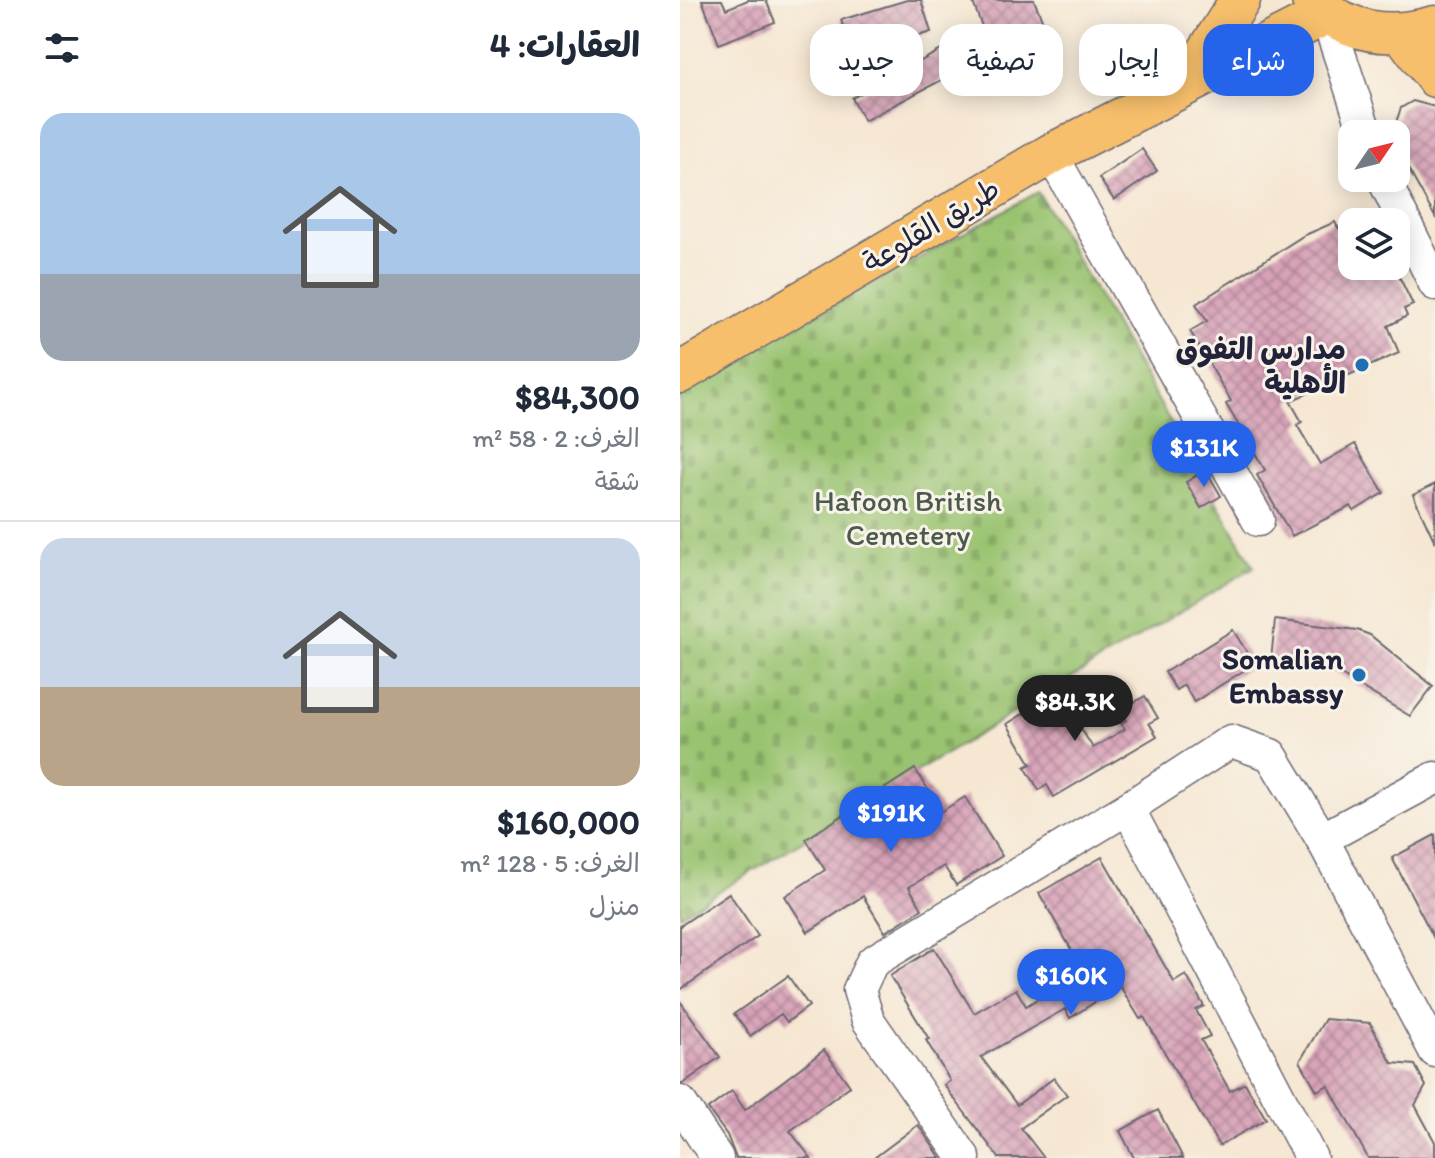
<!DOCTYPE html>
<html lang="ar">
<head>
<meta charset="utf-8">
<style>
	body { margin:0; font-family:Itim,"Playpen Sans Arabic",sans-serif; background:#f2f2f3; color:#1f2937; direction:rtl; height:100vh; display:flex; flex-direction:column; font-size:30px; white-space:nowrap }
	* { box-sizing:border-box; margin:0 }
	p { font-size:26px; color:#747a83 }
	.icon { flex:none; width:44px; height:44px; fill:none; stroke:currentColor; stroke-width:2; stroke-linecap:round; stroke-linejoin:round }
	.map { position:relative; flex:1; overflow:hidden; direction:ltr }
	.side { display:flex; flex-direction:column; background:#fff; width:680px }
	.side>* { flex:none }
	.guide { position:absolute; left:24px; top:24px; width:610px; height:72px; direction:rtl; display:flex; gap:16px }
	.needle { width:52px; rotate:55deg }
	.controls { position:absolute; left:658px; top:120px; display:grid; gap:16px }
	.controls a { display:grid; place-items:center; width:72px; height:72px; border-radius:16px; background:#fff; box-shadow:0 4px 20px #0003; font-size:40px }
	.price { position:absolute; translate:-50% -68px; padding:0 18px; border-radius:28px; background:#2563eb; color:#fff; font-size:26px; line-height:52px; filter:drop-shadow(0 2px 4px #0008) }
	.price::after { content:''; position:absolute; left:50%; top:48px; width:24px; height:18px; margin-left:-12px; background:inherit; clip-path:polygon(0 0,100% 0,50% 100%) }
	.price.selected { background:#222; color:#fff }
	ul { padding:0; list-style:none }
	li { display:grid; align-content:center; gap:16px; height:424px; padding:0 40px }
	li+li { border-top:2px solid #e0e1e3 }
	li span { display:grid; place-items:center; height:248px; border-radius:24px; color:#555 }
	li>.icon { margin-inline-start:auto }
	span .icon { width:144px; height:144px; fill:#fffc; stroke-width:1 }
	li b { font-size:34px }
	h2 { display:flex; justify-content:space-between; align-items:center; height:96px; padding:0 40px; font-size:34px }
	.tag { padding:0 28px; border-radius:24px; background:#fff; box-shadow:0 4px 20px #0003; font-size:28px; line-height:72px }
	.tag.selected { background:#2563eb; color:#fff }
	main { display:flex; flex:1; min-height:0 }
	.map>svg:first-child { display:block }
	.cemetery { fill:url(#cemetery-stones); stroke:#5e7256; stroke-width:2 }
	.building { fill:url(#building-cross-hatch) }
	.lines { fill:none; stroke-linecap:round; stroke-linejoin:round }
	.minor-casing { stroke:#6c6770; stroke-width:35 }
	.major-casing { stroke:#6c6770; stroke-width:43 }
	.minor { stroke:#fff; stroke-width:32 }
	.major { stroke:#f7bf6c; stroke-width:40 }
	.poi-dot { fill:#1f6fb2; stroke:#f7f3e8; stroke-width:3 }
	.labels { text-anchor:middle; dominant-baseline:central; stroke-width:6; stroke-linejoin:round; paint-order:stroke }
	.street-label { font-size:30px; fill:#22223b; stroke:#f7f3e8 }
	.poi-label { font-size:30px; font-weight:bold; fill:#22223b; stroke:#f7f3e8; text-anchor:end }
	.park-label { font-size:30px; fill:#4c5a4e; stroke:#f7f3e8 }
</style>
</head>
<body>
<main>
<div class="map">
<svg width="755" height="1158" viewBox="0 0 755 1158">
	<defs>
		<pattern id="cemetery-stones" width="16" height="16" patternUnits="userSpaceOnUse" patternTransform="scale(2)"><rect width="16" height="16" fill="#99c370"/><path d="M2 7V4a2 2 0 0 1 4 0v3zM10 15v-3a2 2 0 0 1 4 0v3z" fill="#84a762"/></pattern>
		<pattern id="building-cross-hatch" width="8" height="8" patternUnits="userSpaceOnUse" patternTransform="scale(2)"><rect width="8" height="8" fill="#d8a2b8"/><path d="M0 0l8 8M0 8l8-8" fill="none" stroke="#af8497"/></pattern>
	</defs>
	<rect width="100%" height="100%" fill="#f7f3e8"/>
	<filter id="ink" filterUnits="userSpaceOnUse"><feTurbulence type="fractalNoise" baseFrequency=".0125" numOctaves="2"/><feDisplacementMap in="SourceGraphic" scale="16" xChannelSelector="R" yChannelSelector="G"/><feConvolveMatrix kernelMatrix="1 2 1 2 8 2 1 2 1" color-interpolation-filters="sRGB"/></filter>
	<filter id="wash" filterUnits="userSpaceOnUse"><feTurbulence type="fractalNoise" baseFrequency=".006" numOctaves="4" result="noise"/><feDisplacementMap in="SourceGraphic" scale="32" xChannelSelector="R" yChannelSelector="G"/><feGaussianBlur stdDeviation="1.8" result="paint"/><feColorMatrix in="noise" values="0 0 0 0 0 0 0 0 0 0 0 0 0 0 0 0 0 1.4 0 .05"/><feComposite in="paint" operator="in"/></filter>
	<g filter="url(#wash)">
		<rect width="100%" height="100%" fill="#f6e7d3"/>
		<polygon class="cemetery" points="358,192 574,567 0,915 0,390"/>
		<g id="blocks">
			<g class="building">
				<polygon points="22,0 42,0 46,9 68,0 86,0 95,22 39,44"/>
				<polygon points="227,0 241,0 251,32 172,55 161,20"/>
				<polygon points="292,0 354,0 366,29 311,50"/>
				<polygon points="261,50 273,74 184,121 172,98"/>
				<polygon points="458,51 469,73 433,91 422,70"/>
				<polygon points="733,101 755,107 755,217 716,147 716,134 712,134 721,108"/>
				<polygon points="462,149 477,171 434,200 419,178"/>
				<polygon points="672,221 672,266 714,266 733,305 724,309 727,316 708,326 719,353 610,401 622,422 617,425 640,464 675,444 704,493 674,511 671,506 612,536 577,475 585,470 546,404 551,401 510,331 527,321 516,304 623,236 655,222 658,228"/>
				<polygon points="526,470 541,496 521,508 506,482"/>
				<polygon points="755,484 755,542 733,495"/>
				<polygon points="595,620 677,630 690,635 753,686 730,716 654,671 591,661"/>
				<polygon points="553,630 574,664 514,702 504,685 496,690 485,672"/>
				<polygon points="378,692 413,748 445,729 441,723 446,720 441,710 465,696 478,718 469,723 477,736 374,797 367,785 359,790 345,767 351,764 327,724"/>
				<polygon points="235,769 262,811 285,797 322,856 276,885 264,866 229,887 242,909 205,932 183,896 128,932 105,896 145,870 126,839"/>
				<polygon points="755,835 755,940 712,858"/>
				<polygon points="422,857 494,982 506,975 524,1006 516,1010 530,1036 521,1040 550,1091 565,1083 586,1119 539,1146 464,1017 460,1019 440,986 390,1018 385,1009 301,1057 337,1105 374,1078 387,1095 341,1128 364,1158 319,1158 264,1085 270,1081 246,1040 249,1039 210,976 254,948 294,1013 336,989 346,1006 403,970 359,893"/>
				<polygon points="49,893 78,936 0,990 0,926"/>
				<polygon points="108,976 129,1006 107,1022 101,1014 70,1036 54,1014"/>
				<polygon points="0,1001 40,1057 2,1084 0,1083"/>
				<polygon points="645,1019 690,1023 712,1063 735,1065 746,1086 735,1105 755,1142 755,1158 688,1158 648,1085 637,1091 620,1061"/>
				<polygon points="144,1050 170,1086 110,1131 131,1158 56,1158 47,1135 28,1109 52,1091 65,1110"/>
				<polygon points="478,1110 503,1158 454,1158 440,1131"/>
				<polygon points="238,1125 261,1158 194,1158"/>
			</g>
		</g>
	</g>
	<g filter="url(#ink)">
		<use href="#blocks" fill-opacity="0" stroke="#6c6770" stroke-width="2"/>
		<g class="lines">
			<defs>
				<g id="minor">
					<polyline points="646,14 686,134"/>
					<polyline points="371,154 578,520"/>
					<polyline points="703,178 755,284"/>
					<polyline points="448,808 631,1158"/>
					<polyline points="642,839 755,778"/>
					<polyline points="0,1102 37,1158"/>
					<polyline points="284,1158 188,1020 179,990 192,962 448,808 551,741 591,755 642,839 755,1051"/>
				</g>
				<g id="major">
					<path d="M632 0C668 34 709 39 755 26"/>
					<polyline points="723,34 755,77"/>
					<polyline points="509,81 560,0"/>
					<polyline points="0,373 371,154 646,14"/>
				</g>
			</defs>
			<use href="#minor" class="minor-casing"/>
			<use href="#major" class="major-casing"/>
			<use href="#minor" class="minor"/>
			<use href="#major" class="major"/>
		</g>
	</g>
	<g class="poi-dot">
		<circle cx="682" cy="365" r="8"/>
		<circle cx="679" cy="675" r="8"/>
	</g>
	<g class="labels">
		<g class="street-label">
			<text transform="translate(251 225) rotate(-31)">طريق القلوعة</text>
		</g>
		<g class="poi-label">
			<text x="666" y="348">مدارس التفوق<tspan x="666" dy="34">الأهلية</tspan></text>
			<text x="663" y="658">Somalian<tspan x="663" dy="34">Embassy</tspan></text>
		</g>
		<g class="park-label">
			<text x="228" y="500">Hafoon British<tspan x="228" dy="34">Cemetery</tspan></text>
		</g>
	</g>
</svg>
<div class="controls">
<a><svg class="needle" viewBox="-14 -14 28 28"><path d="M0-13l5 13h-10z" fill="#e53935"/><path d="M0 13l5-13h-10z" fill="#747a83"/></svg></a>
<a><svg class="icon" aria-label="layers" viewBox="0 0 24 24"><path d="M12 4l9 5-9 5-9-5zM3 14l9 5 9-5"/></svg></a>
</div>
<b class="price" style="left:524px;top:489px">$131K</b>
<b class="price selected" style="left:395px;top:743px">$84.3K</b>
<b class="price" style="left:211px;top:854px">$191K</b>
<b class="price" style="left:391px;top:1017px">$160K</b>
<div class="guide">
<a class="tag selected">شراء</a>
<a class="tag">إيجار</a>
<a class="tag">تصفية</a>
<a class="tag">جديد</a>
</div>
</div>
<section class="side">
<h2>العقارات: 4<svg class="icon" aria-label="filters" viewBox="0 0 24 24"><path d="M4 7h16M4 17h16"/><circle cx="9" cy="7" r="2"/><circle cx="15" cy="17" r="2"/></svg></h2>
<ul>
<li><span style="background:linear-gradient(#a9c7e8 65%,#9aa5b1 0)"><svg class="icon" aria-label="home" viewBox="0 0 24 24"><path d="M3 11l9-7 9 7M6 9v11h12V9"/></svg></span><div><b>$84,300</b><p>الغرف: 2 · 58 m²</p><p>شقة</p></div></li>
<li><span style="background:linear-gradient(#c9d6e8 60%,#b9a48a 0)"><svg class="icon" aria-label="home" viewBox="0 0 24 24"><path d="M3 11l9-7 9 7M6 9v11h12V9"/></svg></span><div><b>$160,000</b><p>الغرف: 5 · 128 m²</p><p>منزل</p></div></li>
</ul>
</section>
</main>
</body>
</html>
